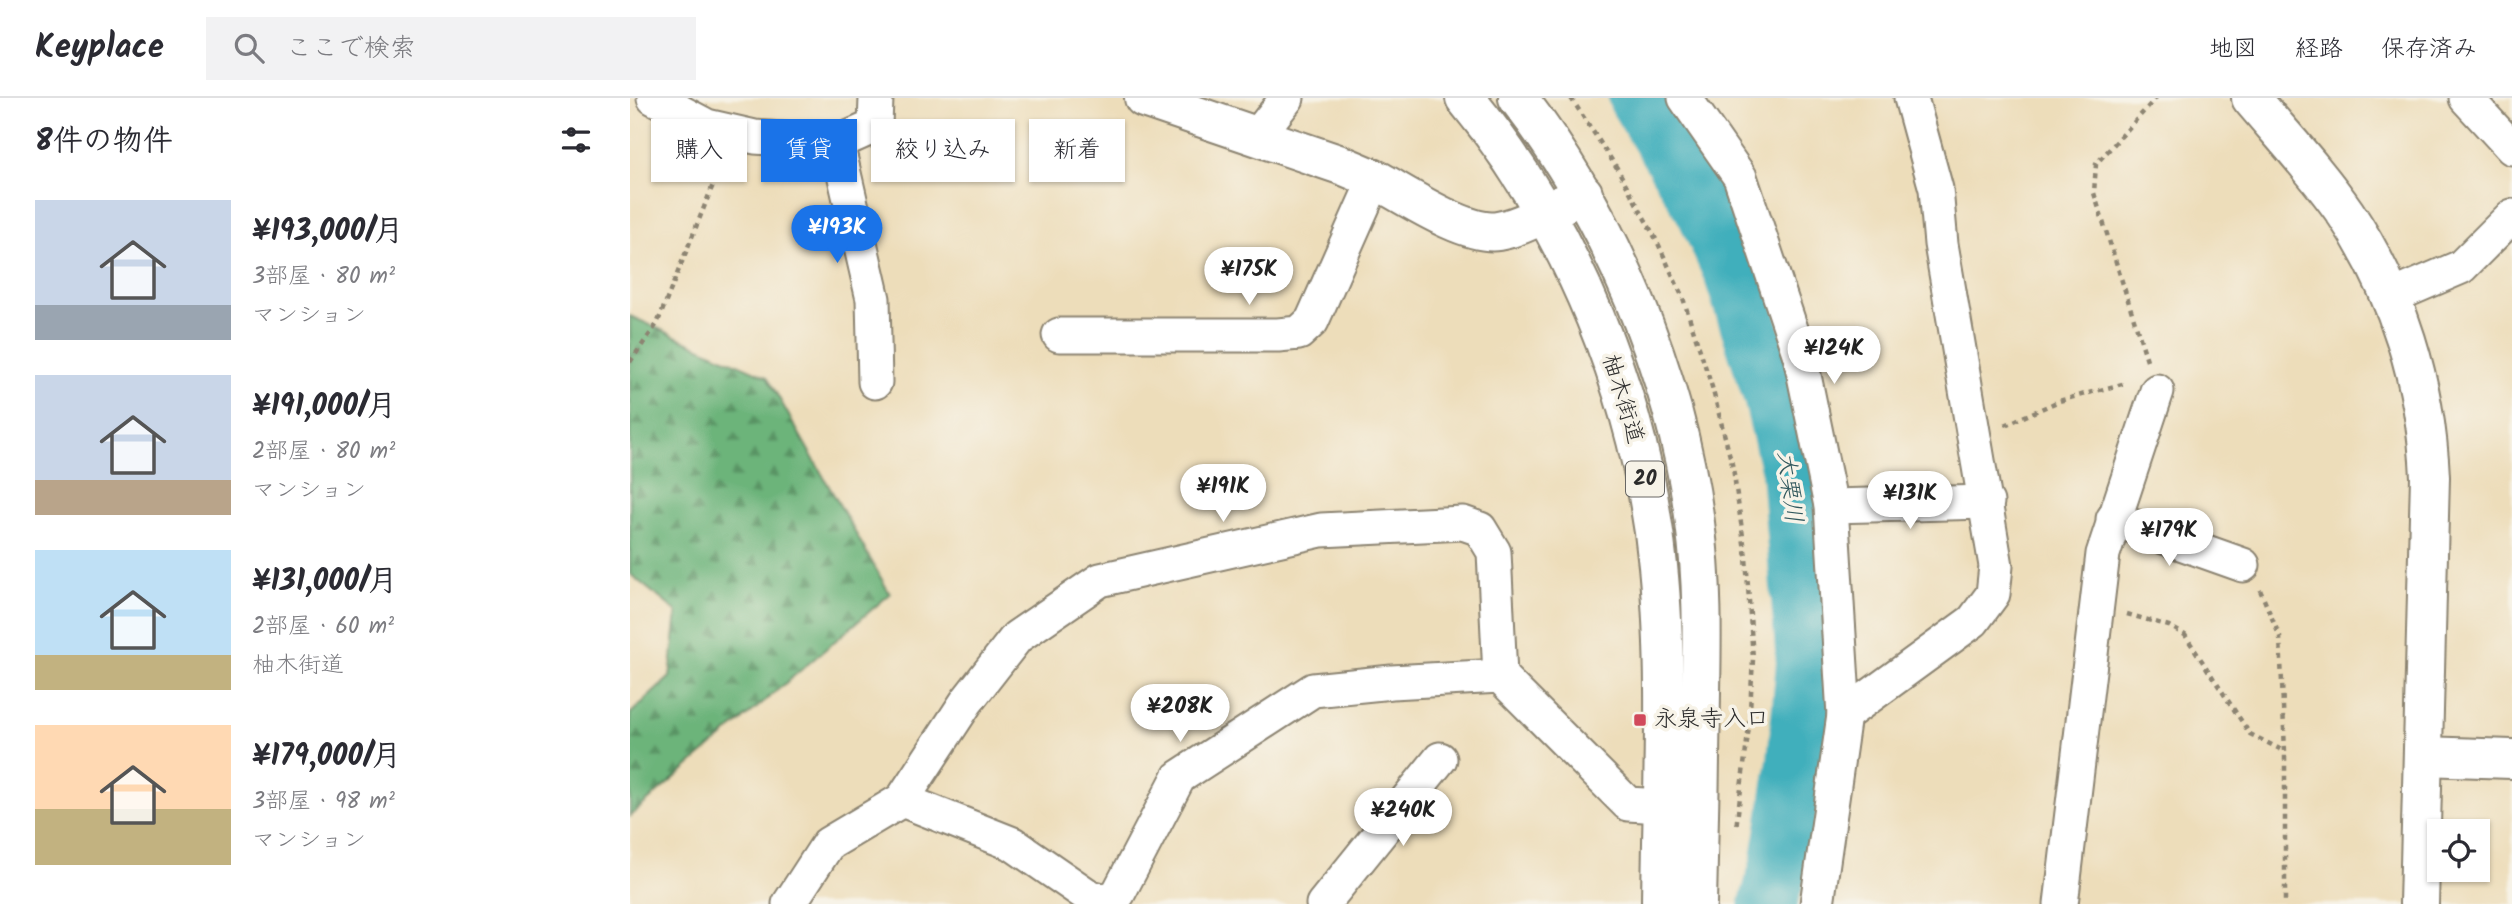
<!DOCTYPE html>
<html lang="ja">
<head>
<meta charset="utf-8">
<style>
	body { margin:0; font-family:Kalam,"Klee One",sans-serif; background:#f2f2f3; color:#2b2b33; height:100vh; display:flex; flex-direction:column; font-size:26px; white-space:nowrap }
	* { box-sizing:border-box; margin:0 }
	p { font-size:23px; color:#7c7c81 }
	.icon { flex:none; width:38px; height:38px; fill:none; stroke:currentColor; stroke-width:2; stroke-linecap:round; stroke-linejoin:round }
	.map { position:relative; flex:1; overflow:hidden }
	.panel { display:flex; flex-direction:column; background:#fff; width:630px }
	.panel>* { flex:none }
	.guide { position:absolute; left:21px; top:21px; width:665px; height:63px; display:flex; gap:14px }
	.buttons { position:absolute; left:1797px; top:721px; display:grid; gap:14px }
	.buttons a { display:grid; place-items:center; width:63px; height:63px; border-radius:0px; background:#fff; box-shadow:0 2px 5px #0004; font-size:35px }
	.price { position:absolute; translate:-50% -60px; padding:0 16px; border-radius:24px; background:#fff; color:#222; font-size:23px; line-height:46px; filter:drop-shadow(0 2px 4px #0008) }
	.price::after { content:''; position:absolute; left:50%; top:42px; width:21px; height:16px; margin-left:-10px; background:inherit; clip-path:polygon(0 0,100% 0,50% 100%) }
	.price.on { background:#1a73e8; color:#fff }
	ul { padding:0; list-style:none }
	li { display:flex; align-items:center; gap:21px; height:175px; padding:0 35px }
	li span { display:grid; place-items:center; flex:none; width:196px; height:140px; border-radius:0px; color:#555 }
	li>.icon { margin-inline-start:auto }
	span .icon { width:84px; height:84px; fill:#fffc; stroke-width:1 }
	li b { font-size:30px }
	h2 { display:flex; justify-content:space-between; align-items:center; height:84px; padding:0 35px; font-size:30px }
	.pill { padding:0 24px; border-radius:0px; background:#fff; box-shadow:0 2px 5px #0004; font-size:24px; line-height:63px }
	.pill.on { background:#1a73e8; color:#fff }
	header { display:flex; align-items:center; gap:42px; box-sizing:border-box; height:98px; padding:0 35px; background:#fff; border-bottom:2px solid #e1e1e2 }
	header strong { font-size:33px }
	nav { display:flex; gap:38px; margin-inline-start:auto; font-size:24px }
	.search { width:490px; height:63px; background:#f2f2f3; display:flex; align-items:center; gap:18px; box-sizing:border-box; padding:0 24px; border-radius:0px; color:#7c7c81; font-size:26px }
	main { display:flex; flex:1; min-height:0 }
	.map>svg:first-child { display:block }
	.forest { fill:url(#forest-firs); stroke:#4c7052; stroke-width:2 }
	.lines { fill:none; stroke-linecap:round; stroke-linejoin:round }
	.river { stroke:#40afbc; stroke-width:58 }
	.minor-casing { stroke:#8c8472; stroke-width:37 }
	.tertiary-casing { stroke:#8c8472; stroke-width:42 }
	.primary-casing { stroke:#8c8472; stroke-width:42 }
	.path { stroke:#8c8472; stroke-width:4.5; stroke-dasharray:5 5; stroke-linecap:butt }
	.minor { stroke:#fff; stroke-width:33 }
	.tertiary { stroke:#fff; stroke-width:38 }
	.primary { stroke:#fff; stroke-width:38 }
	.poi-dot { fill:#d1495b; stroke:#f7f3e8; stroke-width:2.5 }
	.labels { text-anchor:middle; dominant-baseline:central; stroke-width:7; stroke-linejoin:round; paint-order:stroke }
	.shield { fill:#f7f3e8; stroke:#686764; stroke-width:2 }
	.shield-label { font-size:21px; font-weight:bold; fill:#2b2b2b }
	.street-label { font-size:23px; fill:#2b2b2b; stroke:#f7f3e8 }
	.poi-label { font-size:23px; fill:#2b2b2b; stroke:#f7f3e8; text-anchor:start }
	.water-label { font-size:24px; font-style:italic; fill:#32595e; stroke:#f7f3e8 }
</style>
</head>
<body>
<header>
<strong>Keyplace</strong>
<div class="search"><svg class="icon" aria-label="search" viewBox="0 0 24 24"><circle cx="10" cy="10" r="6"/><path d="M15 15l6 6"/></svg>ここで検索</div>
<nav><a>地図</a><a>経路</a><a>保存済み</a></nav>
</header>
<main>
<section class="panel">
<h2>8件の物件<svg class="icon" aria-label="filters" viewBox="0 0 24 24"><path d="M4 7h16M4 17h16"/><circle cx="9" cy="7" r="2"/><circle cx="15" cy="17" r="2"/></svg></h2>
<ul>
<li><span style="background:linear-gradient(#c9d6e8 75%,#9aa5b1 0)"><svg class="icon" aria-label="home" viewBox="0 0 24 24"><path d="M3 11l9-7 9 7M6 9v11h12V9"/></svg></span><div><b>¥193,000/月</b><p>3部屋 · 80 m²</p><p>マンション</p></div></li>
<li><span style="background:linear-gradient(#c9d6e8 75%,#b9a48a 0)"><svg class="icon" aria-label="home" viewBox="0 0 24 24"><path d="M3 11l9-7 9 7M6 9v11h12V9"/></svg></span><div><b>¥191,000/月</b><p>2部屋 · 80 m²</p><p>マンション</p></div></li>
<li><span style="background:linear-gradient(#bfe0f5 75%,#c2b280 0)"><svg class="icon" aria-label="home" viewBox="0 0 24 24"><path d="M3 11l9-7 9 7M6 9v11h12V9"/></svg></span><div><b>¥131,000/月</b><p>2部屋 · 60 m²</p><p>柚木街道</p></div></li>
<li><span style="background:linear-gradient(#ffd9b3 60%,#c2b280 0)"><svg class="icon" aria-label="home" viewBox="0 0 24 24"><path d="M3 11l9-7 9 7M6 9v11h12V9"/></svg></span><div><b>¥179,000/月</b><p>3部屋 · 98 m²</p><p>マンション</p></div></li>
</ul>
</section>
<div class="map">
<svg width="1882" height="806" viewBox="0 0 1882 806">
	<defs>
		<pattern id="forest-firs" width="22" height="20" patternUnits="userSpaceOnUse" patternTransform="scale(1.75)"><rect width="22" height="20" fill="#6cb47a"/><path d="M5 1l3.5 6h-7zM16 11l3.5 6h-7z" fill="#599364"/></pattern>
	</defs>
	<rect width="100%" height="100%" fill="#f7f3e8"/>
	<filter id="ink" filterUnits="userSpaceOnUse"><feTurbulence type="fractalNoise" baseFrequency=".0143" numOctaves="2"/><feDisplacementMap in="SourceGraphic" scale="14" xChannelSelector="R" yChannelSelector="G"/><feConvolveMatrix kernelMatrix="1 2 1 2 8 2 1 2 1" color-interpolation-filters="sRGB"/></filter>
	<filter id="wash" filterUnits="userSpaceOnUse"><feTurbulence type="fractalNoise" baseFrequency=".00686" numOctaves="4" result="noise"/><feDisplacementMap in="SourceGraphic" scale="28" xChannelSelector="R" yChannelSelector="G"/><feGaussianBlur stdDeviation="1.57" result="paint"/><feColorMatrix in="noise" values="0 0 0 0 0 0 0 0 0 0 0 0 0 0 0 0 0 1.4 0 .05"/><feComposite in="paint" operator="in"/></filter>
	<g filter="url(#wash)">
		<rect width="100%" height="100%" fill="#edddba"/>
		<polygon class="forest" points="0,218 137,279 260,496 0,718 0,616 40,579 47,514 0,476"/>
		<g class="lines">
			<polyline class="river" points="1007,0 1075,113 1102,174 1142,298 1160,372 1175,565 1166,664 1149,767 1138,806"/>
		</g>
	</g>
	<g filter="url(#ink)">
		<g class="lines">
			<defs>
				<g id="minor">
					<polyline points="24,0 77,28 125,39 207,45 245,28 246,0"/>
					<polyline points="1055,0 1110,79 1170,258 1201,408 1214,617"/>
					<polyline points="1836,0 1882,50"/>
					<polyline points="628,37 657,0"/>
					<polyline points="207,45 243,201 245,284"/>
					<polyline points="1761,199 1831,169 1882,118"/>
					<polyline points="429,237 648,237 669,235 682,223 745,81"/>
					<polyline points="1201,408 1357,404"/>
					<polyline points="1483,421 1613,467"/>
					<polyline points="272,702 337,603 387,539 470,482 691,432 833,425 850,431 864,454 870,578"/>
					<polyline points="159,806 198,746 272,702 383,746 460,799 477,803 488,796 549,679 683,592 762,584 870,578 998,706 1031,708"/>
					<polyline points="693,806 810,661"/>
					<polyline points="1187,806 1214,617 1343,523 1363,496 1366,468 1311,146 1306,91 1281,0"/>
					<polyline points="1431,806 1473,456 1527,293"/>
				</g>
				<g id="tertiary">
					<path d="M514 0 714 68C726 73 738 78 749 83 778 99 837 138 868 133 895 129 929 107 953 95"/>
					<path d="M1621 0C1653 38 1688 75 1716 116 1768 194 1796 286 1800 379L1789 806"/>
					<polyline points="1793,658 1882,661"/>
				</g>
				<g id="primary">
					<path d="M835 0C941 128 1012 302 1028 468 1039 577 1032 695 1031 806"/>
					<path d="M888 0C980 118 1046 277 1065 425 1073 482 1072 538 1071 594 1070 665 1069 735 1067 806"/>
				</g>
			</defs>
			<use href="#minor" class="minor-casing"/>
			<use href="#tertiary" class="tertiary-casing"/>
			<use href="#primary" class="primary-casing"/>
			<g class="path">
				<polyline points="941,0 987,70 1027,143 1053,200 1082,289 1103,370 1116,459 1123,561 1119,628 1106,730"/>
				<polyline points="1517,262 1464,95 1466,66 1526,0"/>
				<polyline points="0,264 27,226 93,62"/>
				<polyline points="1375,327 1429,303 1496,285"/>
				<polyline points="1630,492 1650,539 1655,654 1655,806"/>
				<polyline points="1497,516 1539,528 1555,537 1620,636 1654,653"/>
			</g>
			<use href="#minor" class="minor"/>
			<use href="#tertiary" class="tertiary"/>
			<use href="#primary" class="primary"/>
		</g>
	</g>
	<rect class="poi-dot" x="1003" y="615" width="14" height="14" rx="3.5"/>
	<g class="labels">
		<rect class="shield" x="996" y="363.5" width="38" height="35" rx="5"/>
		<g class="shield-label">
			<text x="1015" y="381">20</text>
		</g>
		<g class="street-label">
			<text transform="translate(992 301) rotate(73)">柚木街道</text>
		</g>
		<g class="poi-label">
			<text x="1024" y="622">永泉寺入口</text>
		</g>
		<g class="water-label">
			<text transform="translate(1159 389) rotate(83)">大栗川</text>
		</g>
	</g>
</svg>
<div class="buttons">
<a><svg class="icon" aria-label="locate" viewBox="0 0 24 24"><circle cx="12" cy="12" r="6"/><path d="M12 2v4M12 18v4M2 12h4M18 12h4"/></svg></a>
</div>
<b class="price on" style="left:207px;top:167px">¥193K</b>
<b class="price" style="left:619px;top:209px">¥175K</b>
<b class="price" style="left:1204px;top:288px">¥124K</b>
<b class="price" style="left:593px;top:426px">¥191K</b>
<b class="price" style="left:1280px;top:433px">¥131K</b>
<b class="price" style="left:1539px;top:470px">¥179K</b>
<b class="price" style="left:550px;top:646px">¥208K</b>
<b class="price" style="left:773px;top:750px">¥240K</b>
<div class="guide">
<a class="pill">購入</a>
<a class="pill on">賃貸</a>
<a class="pill">絞り込み</a>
<a class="pill">新着</a>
</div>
</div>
</main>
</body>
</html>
